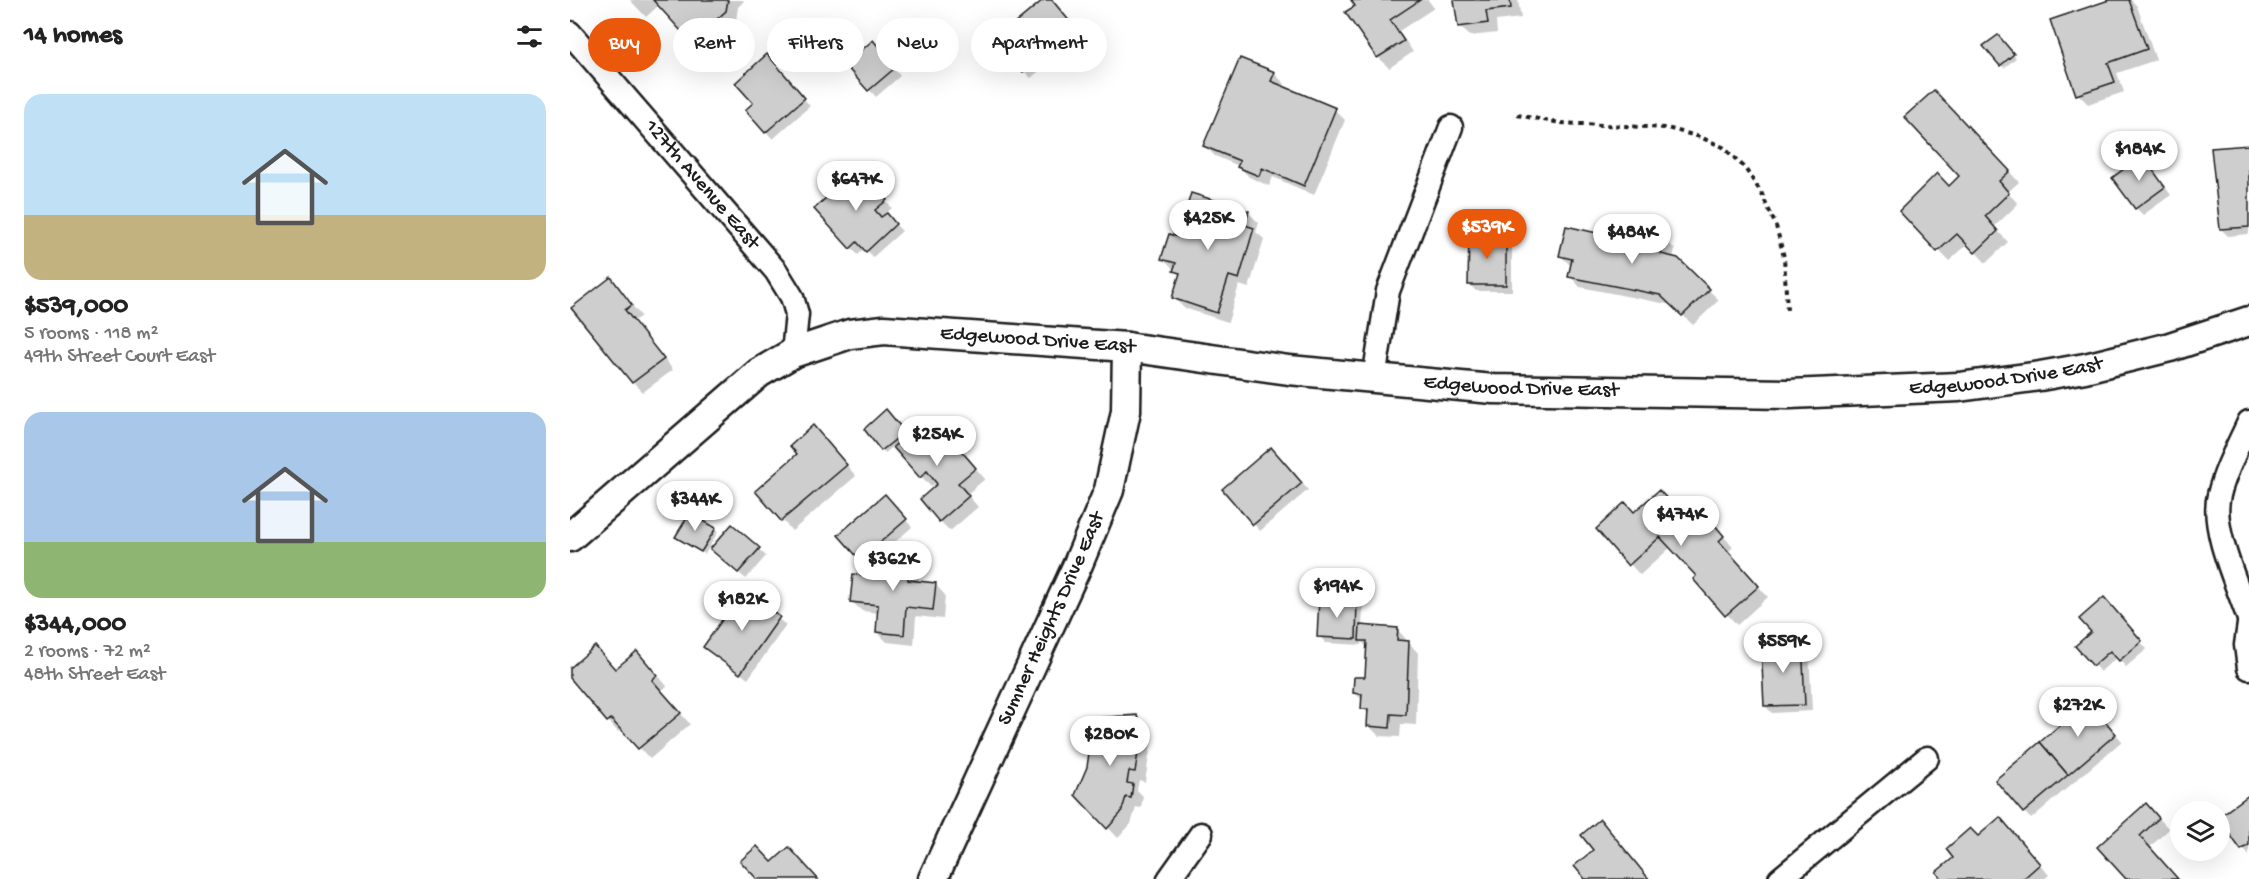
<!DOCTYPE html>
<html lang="en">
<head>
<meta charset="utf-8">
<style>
	body { margin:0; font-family:"Gochi Hand",sans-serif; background:#f6f6f6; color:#222; height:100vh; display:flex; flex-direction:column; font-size:22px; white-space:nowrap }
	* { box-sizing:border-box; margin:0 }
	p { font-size:20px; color:#767676 }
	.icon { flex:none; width:33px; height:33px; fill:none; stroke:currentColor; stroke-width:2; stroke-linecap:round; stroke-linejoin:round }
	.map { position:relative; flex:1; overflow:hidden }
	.side { display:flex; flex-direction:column; background:#fff; width:570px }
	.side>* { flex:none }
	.top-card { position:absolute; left:18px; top:18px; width:570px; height:54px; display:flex; gap:12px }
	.buttons { position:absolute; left:1600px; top:801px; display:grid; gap:12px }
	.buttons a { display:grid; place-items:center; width:60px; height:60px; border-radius:50%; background:#fff; box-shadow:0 6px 24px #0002; font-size:30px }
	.price { position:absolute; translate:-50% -51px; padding:0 14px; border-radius:21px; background:#fff; color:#222; font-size:20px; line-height:39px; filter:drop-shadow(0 2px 3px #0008) }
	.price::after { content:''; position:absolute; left:50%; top:36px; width:18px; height:14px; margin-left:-9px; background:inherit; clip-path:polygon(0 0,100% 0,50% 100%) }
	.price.on { background:#ea580c; color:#fff }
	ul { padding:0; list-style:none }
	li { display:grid; align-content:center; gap:12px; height:318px; padding:0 24px }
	li span { display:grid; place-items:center; height:186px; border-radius:18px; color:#555 }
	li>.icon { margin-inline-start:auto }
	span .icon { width:108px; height:108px; fill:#fffc; stroke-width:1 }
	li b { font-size:26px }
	h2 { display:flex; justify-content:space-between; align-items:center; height:72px; padding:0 24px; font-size:26px }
	.tag { padding:0 21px; border-radius:27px; background:#fff; box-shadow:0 6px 24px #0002; font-size:21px; line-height:54px }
	.tag.on { background:#ea580c; color:#fff }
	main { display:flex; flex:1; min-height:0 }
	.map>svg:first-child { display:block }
	.shadow { fill:#0003 }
	.building { fill:#cecece; stroke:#1c1c1c; stroke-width:1.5 }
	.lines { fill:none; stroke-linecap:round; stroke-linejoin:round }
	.minor-casing { stroke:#1c1c1c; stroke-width:27 }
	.tertiary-casing { stroke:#1c1c1c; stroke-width:33 }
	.path { stroke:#1c1c1c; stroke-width:4; stroke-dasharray:4.5 4.5; stroke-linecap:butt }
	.minor { stroke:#fff; stroke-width:22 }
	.tertiary { stroke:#fff; stroke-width:28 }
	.labels { text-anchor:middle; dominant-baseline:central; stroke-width:6; stroke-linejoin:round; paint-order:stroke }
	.street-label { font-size:21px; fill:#1c1c1c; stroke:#fff }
</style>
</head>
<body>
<main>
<section class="side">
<h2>14 homes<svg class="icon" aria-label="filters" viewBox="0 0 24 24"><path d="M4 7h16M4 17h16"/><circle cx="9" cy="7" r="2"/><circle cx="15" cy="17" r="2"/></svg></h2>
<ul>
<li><span style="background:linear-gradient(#bfe0f5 65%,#c2b280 0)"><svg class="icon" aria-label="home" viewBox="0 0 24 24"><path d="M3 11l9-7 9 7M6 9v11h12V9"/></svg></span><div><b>$539,000</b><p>5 rooms · 118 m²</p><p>49th Street Court East</p></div></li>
<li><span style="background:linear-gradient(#a9c7e8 70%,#8fb573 0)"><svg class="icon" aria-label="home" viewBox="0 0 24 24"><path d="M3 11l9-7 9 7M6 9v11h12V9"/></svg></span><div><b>$344,000</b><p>2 rooms · 72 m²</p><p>48th Street East</p></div></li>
</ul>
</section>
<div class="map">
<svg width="1679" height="879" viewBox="0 0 1679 879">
	<rect width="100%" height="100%" fill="#fff"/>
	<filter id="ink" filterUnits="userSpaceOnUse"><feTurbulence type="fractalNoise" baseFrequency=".0167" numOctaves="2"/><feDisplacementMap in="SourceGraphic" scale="12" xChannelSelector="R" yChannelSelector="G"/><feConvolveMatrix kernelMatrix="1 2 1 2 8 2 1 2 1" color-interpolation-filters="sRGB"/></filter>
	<g filter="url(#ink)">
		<g class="shadow">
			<polygon points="60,0 173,0 174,1 168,7 166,21 132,51 89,5 76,17"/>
			<polygon points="475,0 481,0 485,4 511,36 461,78 454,71"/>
			<polygon points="783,0 858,0 864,8 829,31 843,52 819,68 808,57 777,13 787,6"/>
			<polygon points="886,0 948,0 951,18 926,21 927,33 900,36 889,26"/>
			<polygon points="1543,0 1561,0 1567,6 1586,60 1547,73 1554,92 1518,104 1508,94"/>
			<polygon points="1430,40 1446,58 1434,68 1416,46"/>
			<polygon points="310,49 330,76 306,97 277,65"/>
			<polygon points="204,63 240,106 203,139 196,132 185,104"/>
			<polygon points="704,73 715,84 713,88 765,110 775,120 744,195 703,177 699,186 679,177 669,166 645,156 635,146"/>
			<polygon points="1374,102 1449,182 1438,192 1448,204 1424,227 1438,242 1416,263 1398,244 1379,261 1331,211 1379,188 1391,176"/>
			<polygon points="1679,146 1679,234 1658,236 1651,229"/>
			<polygon points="1578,164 1601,195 1573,215 1566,208"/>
			<polygon points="295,177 322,208 315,214 332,231 303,257 295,248 288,255 246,209"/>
			<polygon points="622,195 679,213 689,223 686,232 694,239 679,288 669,285 658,322 614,308 604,298 610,276 593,258 609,239"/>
			<polygon points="935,235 942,242 942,291 906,291 899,284"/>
			<polygon points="1046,239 1094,239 1105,249 1103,259 1107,260 1149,300 1123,325 1102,305 1010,287 1000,276 1001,266 990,255"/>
			<polygon points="40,279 71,316 64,321 103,370 73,392 63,382"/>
			<polygon points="319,414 337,436 357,420 372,436 385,444 415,479 397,494 408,507 380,531 370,521 369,484 367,481 361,487 324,446 315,453 296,429"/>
			<polygon points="243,427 286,476 222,531 187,491 229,455"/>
			<polygon points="708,455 738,490 690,531 684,524"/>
			<polygon points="321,503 342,527 316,550 340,553 351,563 348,582 365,584 375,595 373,619 346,616 344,645 317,642 307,632 309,613 292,611 281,601 311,579 314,552 298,566 270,535"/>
			<polygon points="1110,503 1132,526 1149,531 1163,547 1158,552 1198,597 1167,625 1125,579 1128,577 1101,547 1070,575 1028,529 1065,514 1104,508"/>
			<polygon points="162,526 196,556 176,579 149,556"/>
			<polygon points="145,529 148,532 135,554 110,539"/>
			<polygon points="174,593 216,625 178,679 135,647"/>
			<polygon points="786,601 793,608 792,627 827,629 848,653 846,725 831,724 830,737 809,736 798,725 799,715 793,708 793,701 785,693 796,679 798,648 792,642 792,645 756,643 749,636"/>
			<polygon points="1540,606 1577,649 1556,667 1547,657 1530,672 1524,665 1523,632"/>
			<polygon points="1232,642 1239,649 1242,711 1202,713 1195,706"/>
			<polygon points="77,663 97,686 91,691 120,724 80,759 52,729 48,732 38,721 0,676 0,670 46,671"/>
			<polygon points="1525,710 1552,741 1461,819 1454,812"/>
			<polygon points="567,717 577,727 581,744 575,782 569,780 567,790 573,796 571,808 566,807 561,824 548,838 507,795"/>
			<polygon points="1679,797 1679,856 1650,818"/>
			<polygon points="1586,815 1599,829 1580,847 1607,879 1558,879 1529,847"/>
			<polygon points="1440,829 1479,875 1474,879 1374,879 1408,838"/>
		</g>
		<g class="building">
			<polygon points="83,0 158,0 156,11 121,42"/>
			<polygon points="473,0 482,0 506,29 453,72 426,39"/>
			<polygon points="781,0 850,0 820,20 834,41 807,58 775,12 785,6"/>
			<polygon points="884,0 940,0 941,8 916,11 918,23 888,27"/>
			<polygon points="1539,0 1559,0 1577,49 1538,63 1545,82 1506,95 1480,20"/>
			<polygon points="1428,35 1444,54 1430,66 1413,46"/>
			<polygon points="303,40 325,68 298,91 275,65"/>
			<polygon points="197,54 235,98 195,133 175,110 183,103 165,83"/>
			<polygon points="670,58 705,72 701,81 766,108 734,186 692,168 689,176 667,167 670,161 633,146"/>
			<polygon points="1364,90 1440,171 1429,181 1439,193 1415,216 1428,231 1405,253 1387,234 1367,252 1329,211 1367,173 1379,186 1389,176 1334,117"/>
			<polygon points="1679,145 1679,227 1650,229 1641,148"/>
			<polygon points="1572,155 1595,187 1565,209 1542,178"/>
			<polygon points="288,168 317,200 305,210 311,217 317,213 326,224 296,252 287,242 280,249 244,209"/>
			<polygon points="621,193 679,211 675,225 684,228 669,279 659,276 647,313 602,298 610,273 603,271 606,263 591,259 599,234 608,237"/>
			<polygon points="996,226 1045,237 1047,227 1095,237 1091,254 1108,258 1140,289 1112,316 1090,295 998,277 1002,259 989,256"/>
			<polygon points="899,234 936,234 936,285 898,285"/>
			<polygon points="41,277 62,305 55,310 94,359 62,383 1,308"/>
			<polygon points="316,409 335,432 311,451 294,429"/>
			<polygon points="357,418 371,435 375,432 406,468 388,483 399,496 369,522 350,499 367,484 357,471 350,478 323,447"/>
			<polygon points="243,425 277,465 211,521 185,491 227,454 220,446"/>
			<polygon points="701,447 732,483 683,525 652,489"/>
			<polygon points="1089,490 1104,506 1110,501 1131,525 1139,518 1154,536 1149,541 1189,586 1155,616 1123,579 1126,576 1090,537 1058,566 1026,529 1055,502 1064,512"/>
			<polygon points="315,494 337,519 290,560 268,535"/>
			<polygon points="120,513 146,528 131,552 105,537"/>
			<polygon points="162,524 190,548 168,573 140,549"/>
			<polygon points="313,548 341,551 338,580 366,583 363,610 336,607 334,635 306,632 308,605 280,602 283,574 310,577"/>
			<polygon points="173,590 210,617 170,674 133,647"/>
			<polygon points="1534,597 1572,641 1549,661 1540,651 1523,666 1505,646 1521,632 1509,619"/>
			<polygon points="749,598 787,600 786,639 747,637"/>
			<polygon points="790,625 828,628 827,640 839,641 836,715 821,714 820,728 797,726 798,709 791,709 792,694 783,693 784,677 795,677 797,641 789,641"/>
			<polygon points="1232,641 1235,705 1194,706 1191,643"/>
			<polygon points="25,646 45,669 67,651 87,675 82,680 111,713 68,749 41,719 37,722 0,678 0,668"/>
			<polygon points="1518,701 1546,734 1498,775 1470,742"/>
			<polygon points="567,715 571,733 565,772 559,771 557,783 563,784 561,798 556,797 551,813 537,829 505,795 517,767 524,718"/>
			<polygon points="1470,742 1498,775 1453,813 1425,780"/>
			<polygon points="1679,795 1679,845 1671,850 1650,821 1650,816"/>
			<polygon points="1576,803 1589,818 1570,836 1608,879 1556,879 1527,847"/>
			<polygon points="1430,817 1470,864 1453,879 1372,879 1366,872 1383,858 1376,849 1400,828 1408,836"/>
			<polygon points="1030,819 1079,879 1015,879 1004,866 1023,850 1011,835"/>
			<polygon points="187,846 202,862 219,847 248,879 187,879 170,861"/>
		</g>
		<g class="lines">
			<defs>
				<g id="minor">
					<path id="s1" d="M0 33 206 271 222 297 227 314 223 353"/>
					<polyline points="804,378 818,291 881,127"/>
					<path d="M1679 422C1668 446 1655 470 1649 495 1640 528 1668 586 1679 619"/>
					<polyline points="1679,624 1676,645 1679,668"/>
					<polyline points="599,879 631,834"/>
					<polyline points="1210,879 1357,758"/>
				</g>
				<g id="tertiary">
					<path id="s2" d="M0 537 189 373 223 353 280 334 314 330 557 347 719 370 923 389 1219 394 1389 387 1470 376 1515 368 1600 347 1679 321"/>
					<path id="s3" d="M363 879 508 564 539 490 556 411 557 347"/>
				</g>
			</defs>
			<use href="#minor" class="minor-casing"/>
			<use href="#tertiary" class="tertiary-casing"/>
			<polyline class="path" points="947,115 990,123 1097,128 1130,137 1153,147 1174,167 1191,192 1206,226 1214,257 1217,310"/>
			<use href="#minor" class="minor"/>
			<use href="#tertiary" class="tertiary"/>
		</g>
	</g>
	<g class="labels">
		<g class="street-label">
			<text stroke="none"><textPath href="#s1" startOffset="201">127th Avenue East</textPath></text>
			<text stroke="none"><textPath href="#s2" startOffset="538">Edgewood Drive East</textPath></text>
			<text stroke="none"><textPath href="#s2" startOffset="1510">Edgewood Drive East</textPath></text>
			<text stroke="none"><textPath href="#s2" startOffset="1024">Edgewood Drive East</textPath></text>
			<text stroke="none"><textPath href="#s3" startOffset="286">Sumner Heights Drive East</textPath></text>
		</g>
	</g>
</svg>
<div class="buttons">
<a><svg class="icon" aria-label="layers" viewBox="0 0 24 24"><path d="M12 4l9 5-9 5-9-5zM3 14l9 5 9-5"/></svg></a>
</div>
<b class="price" style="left:1569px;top:182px">$184K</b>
<b class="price" style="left:286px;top:212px">$647K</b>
<b class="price" style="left:638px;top:251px">$425K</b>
<b class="price on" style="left:917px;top:260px">$539K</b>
<b class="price" style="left:1062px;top:265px">$484K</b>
<b class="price" style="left:367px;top:467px">$254K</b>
<b class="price" style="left:125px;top:532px">$344K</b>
<b class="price" style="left:1111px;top:547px">$474K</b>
<b class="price" style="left:323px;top:592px">$362K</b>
<b class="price" style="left:767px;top:619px">$194K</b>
<b class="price" style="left:172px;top:632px">$182K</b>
<b class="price" style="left:1213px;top:674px">$559K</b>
<b class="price" style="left:1508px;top:738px">$272K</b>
<b class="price" style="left:540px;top:767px">$280K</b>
<div class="top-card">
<a class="tag on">Buy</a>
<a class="tag">Rent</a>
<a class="tag">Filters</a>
<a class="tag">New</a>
<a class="tag">Apartment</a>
</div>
</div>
</main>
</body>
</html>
